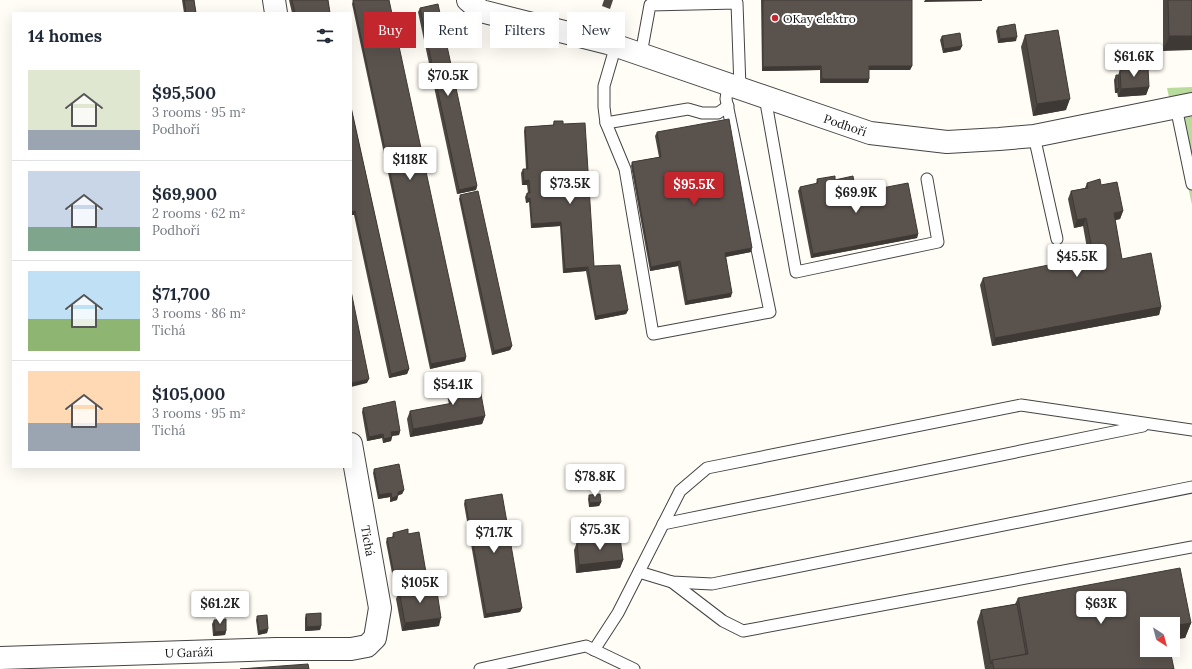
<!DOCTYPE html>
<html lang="en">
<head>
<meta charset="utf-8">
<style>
	body { margin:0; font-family:Lora,serif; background:#f2f2f3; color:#1f2937; height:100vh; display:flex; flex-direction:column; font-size:15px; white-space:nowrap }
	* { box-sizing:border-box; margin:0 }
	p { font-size:13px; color:#747a83 }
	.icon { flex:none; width:22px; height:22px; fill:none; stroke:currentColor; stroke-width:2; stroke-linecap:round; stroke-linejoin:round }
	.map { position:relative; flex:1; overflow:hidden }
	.side { position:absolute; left:12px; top:12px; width:340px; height:456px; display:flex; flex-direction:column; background:#fff; border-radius:0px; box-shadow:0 4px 16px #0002 }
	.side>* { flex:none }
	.hud { position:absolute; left:364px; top:12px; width:380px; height:36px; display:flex; gap:8px }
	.needle { width:26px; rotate:144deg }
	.controls { position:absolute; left:1140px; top:617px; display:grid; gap:8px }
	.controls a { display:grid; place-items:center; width:40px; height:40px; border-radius:0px; background:#fff; box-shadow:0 4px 16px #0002; font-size:20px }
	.price { position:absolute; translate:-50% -34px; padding:0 9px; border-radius:4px; background:#fff; color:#222; font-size:13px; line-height:26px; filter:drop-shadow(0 1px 2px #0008) }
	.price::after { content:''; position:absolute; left:50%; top:24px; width:12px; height:9px; margin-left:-6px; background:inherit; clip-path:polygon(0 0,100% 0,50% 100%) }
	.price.current { background:#c4262e; color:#fff }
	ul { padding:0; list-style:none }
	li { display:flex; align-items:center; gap:12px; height:100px; padding:0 16px }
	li+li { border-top:1px solid #e0e1e3 }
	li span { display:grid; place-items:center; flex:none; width:112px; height:80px; border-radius:0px; color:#555 }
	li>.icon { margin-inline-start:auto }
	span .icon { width:48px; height:48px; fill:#fffc; stroke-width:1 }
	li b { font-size:17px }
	h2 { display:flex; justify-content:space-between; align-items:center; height:48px; padding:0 16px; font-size:17px }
	.pill { padding:0 14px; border-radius:0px; background:#fff; box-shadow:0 4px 16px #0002; font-size:14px; line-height:36px }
	.pill.current { background:#c4262e; color:#fff }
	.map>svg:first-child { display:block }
	.forest { fill:#b9dc9c }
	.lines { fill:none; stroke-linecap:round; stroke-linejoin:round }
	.service-casing { stroke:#444; stroke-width:13 }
	.minor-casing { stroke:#444; stroke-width:24 }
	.service { stroke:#fff; stroke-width:11 }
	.minor { stroke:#fff; stroke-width:22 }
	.wall { fill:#4d4742 }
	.shaded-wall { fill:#3f3936 }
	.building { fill:#5a524d; stroke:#3f3936 }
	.poi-dot { fill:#c4262e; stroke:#fff; stroke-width:1.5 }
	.labels { text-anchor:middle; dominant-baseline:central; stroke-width:4; stroke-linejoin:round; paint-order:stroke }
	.poi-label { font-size:12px; fill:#111; stroke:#fff; text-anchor:start }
	.street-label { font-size:12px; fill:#111; stroke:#fff }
</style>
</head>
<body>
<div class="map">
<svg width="1192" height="669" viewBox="0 0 1192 669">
	<rect width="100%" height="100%" fill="#fffdf5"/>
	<polygon class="forest" points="1192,87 1192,205 1167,88"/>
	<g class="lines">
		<defs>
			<g id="service">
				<polyline points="616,45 604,86 604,107 606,123 625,169 653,334 770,312 726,99 728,84"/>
				<polyline points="641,54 650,5 737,3 740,88"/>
				<polyline points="765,97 796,272 938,242 927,179"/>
				<polyline points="1176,107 1192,184"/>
				<polyline points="606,123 688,109 702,113 718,113 728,106"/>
				<polyline points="1034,136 1057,239"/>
				<polyline points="663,524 1143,426"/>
				<polyline points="639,572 672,582 712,584 1192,487"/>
				<polyline points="672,582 723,621 743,631 1192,547"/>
				<polyline points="594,650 618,613 680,491 707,468 1021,405 1192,430"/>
				<polyline points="480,669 586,646 634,669"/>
			</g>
			<g id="minor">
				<polyline points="274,0 276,13"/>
				<path id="s1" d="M468 0 481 11 608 43 870 133 947 142 999 139 1034 136 1192 104"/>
				<path id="s2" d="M0 658 276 649H351L367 646 375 638 380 608 351 444"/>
			</g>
		</defs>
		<use href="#service" class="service-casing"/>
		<use href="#minor" class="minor-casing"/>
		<use href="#service" class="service"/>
		<use href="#minor" class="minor"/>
	</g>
	<g class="wall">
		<polygon points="182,0 194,0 196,13 184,13"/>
		<polygon points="289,0 328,0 330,13 292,13"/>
		<polygon points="353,0 466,357 465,361 430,369 352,4"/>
		<polygon points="604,0 613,0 610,9 602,6"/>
		<polygon points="761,0 912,0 912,66 910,70 869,70 869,79 868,83 820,83 820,70 762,71"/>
		<polygon points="1163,0 1192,0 1163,51"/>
		<polygon points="420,8 477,186 476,190 457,194 418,12"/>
		<polygon points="998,27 1016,41 998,43 996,31"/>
		<polygon points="1025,35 1066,110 1033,116 1021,47"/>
		<polygon points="942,36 962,46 960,50 943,53 940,40"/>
		<polygon points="1120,70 1149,87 1146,95 1118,97 1117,92 1115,93 1114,80 1116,75 1118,75"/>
		<polygon points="351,107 409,369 407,374 389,378 354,215 351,215"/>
		<polygon points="554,121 563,124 594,266 628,310 626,314 595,320 586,271 563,273 560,226 531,228 529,202 526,203 525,197 527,193 528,193 527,185 522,185 521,173 523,169 526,169 524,131 525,127 553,125"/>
		<polygon points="657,132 751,252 726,257 731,297 685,305 678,266 650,271 631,166 632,162 659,157 655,136"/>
		<polygon points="817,179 835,180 856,193 918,234 917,238 811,258 798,191 800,187 816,184"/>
		<polygon points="1087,183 1101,185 1123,211 1120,219 1115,220 1122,259 1161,307 1159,315 992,346 980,285 983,278 1066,270 1090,265 1083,226 1074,228 1068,199 1071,191 1085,188"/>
		<polygon points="460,195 512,346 510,350 492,355 459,199"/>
		<polygon points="449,383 485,416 482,424 410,437 407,419 410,411 449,404 446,391"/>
		<polygon points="363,408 400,431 399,435 392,436 391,441 383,443 382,438 367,441 362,412"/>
		<polygon points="374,469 404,490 402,494 398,495 397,500 390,502 390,497 378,499 373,473"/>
		<polygon points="589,495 601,502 599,506 589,507 588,499"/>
		<polygon points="465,500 522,608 520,612 484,618 464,504"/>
		<polygon points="393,533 408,534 427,586 439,626 402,631 396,599 398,594 396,594 386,542 387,538 392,538"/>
		<polygon points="577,542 623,560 620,568 576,573 574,550"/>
		<polygon points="1018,598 1191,623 1185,638 1147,624 1174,669 985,669 977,622 981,610 1015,604"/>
		<polygon points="306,614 321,626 320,630 305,631 305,618"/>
		<polygon points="257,616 268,629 267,633 258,635 256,620"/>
		<polygon points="214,620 226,631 225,635 213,636 212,624"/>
	</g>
	<g class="shaded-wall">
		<polygon points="925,0 982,0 982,1 924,2"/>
		<polygon points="1169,36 1192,36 1192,50 1163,51"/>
		<polygon points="1017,37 1016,41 998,43 1000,39"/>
		<polygon points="962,46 960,50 943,53 944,49"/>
		<polygon points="821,66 820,70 762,71 763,67"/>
		<polygon points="869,66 912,66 910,70 868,70"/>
		<polygon points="822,79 869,79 868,83 820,83"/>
		<polygon points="1149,87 1146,95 1118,97 1121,89"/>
		<polygon points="1119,88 1117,93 1115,93 1116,89"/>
		<polygon points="1070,99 1066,110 1033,116 1037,104"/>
		<polygon points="529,180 527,185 522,185 524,181"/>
		<polygon points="477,186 476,190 457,194 459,190"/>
		<polygon points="530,198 529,202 526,203 527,199"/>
		<polygon points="355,211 354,215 351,215 351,212"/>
		<polygon points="1123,211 1120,219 1111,221 1114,213"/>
		<polygon points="1086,218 1083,226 1074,228 1077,220"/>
		<polygon points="561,222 560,226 531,228 532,224"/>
		<polygon points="918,234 917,238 811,258 813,254"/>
		<polygon points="752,248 751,252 724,257 725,253"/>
		<polygon points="680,261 678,266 650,271 651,267"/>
		<polygon points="588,267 586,271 563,273 565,269"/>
		<polygon points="732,293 731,297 685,305 687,301"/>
		<polygon points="1161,307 1159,315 992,346 995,338"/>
		<polygon points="628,310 626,314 595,320 596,316"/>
		<polygon points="512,346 510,350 492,355 494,351"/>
		<polygon points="466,357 465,361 430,369 431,364"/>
		<polygon points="409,369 407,374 389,378 391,374"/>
		<polygon points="369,379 367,383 351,387 351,383"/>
		<polygon points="485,416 482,424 410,437 413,429"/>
		<polygon points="400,431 399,435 390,436 391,432"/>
		<polygon points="383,434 382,438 367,441 369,437"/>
		<polygon points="392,437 391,441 383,443 384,439"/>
		<polygon points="404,490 402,494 396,496 398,492"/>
		<polygon points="391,493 390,497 378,499 379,495"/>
		<polygon points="398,496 397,500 390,502 392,498"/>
		<polygon points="601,502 599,506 589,507 590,503"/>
		<polygon points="623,560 620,568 576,573 579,565"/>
		<polygon points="428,584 427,588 416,590 418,586"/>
		<polygon points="411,588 409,592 399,591 398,594 396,594 397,590"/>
		<polygon points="522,608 520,612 484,618 486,614"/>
		<polygon points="441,618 439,626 402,631 405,623"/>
		<polygon points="1191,623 1185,638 1173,640 1173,626"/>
		<polygon points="321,626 320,630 305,631 307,627"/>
		<polygon points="268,629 267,633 258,635 259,631"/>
		<polygon points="226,631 225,635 213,636 215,632"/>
	</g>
	<g class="building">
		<polygon points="184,0 194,0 196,13 186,13"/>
		<polygon points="292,0 328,0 330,13 295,13"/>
		<polygon points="353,0 389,0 466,357 431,364"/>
		<polygon points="763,0 912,0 912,66 869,66 869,79 822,79 821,66 763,67"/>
		<polygon points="1168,0 1192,0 1192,36 1169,36"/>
		<polygon points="438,4 477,186 459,190 420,8"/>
		<polygon points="1015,24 1017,37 1000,39 998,27"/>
		<polygon points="1058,30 1070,99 1037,104 1025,35"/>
		<polygon points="960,33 962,46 944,49 942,36"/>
		<polygon points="1148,68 1149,87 1121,89 1120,70"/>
		<polygon points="1116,75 1118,75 1119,88 1116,89"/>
		<polygon points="351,107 409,369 391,374 355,211 351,212"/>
		<polygon points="729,119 752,248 725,253 732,293 687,301 680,261 651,267 632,162 661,157 657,132"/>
		<polygon points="554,121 563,121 563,124 585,123 594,266 620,265 628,310 596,316 588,267 565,269 561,222 532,224 530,198 527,199 527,193 530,193 529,180 524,181 523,169 528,169 525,127 554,125"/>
		<polygon points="835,176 835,180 853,176 856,193 908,183 918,234 813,254 800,187 818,183 817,179"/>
		<polygon points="1100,179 1101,185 1117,182 1123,211 1114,213 1122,259 1151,253 1161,307 995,338 983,278 1064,262 1066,270 1095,264 1086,218 1077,220 1071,191 1088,188 1087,183"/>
		<polygon points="478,191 512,346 494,351 460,195"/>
		<polygon points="351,291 369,379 351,383"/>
		<polygon points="478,378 485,416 413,429 410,411 453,403 449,383"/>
		<polygon points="395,401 400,431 391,432 392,437 384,439 383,434 369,437 363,408"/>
		<polygon points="399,464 404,490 398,492 398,496 392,498 391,493 379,495 374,469"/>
		<polygon points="502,494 522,608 486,614 465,500"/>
		<polygon points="600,494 601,502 590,503 589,495"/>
		<polygon points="408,529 408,534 419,532 428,584 418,586 418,588 411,589 411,588 397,590 387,538 394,537 393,533"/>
		<polygon points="620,538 623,560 579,565 577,542"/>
		<polygon points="1180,568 1191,623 1173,626 1173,624 1147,624 1147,650 1170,650 1174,669 994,669 992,660 1028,654 1018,598"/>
		<polygon points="436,585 441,618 405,623 399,591"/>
		<polygon points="1017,604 1026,654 992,660 991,664 981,610"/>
		<polygon points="321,613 321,626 307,627 306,614"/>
		<polygon points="267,615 268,629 259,631 257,616"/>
		<polygon points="226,619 226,631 215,632 214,620"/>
		<polygon points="308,664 309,669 240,669"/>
	</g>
	<circle class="poi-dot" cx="775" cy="18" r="4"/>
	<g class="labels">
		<g class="poi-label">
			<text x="783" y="18">OKay elektro</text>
		</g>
		<g class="street-label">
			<text stroke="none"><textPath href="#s1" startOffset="399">Podhoří</textPath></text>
			<text transform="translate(368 541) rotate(80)">Tichá</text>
			<text stroke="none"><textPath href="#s2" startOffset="189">U Garáží</textPath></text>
		</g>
	</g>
</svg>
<div class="controls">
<a><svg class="needle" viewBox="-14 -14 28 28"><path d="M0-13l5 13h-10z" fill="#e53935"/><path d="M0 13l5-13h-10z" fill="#747a83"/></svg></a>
</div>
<b class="price" style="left:1134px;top:78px">$61.6K</b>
<b class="price" style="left:448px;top:97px">$70.5K</b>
<b class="price" style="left:410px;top:181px">$118K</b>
<b class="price" style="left:570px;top:205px">$73.5K</b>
<b class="price current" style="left:694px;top:206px">$95.5K</b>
<b class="price" style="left:856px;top:214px">$69.9K</b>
<b class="price" style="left:1077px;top:278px">$45.5K</b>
<b class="price" style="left:453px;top:406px">$54.1K</b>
<b class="price" style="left:595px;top:498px">$78.8K</b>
<b class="price" style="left:600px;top:551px">$75.3K</b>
<b class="price" style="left:494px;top:554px">$71.7K</b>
<b class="price" style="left:420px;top:604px">$105K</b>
<b class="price" style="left:220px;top:625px">$61.2K</b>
<b class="price" style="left:1101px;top:625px">$63K</b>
<div class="hud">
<a class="pill current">Buy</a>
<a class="pill">Rent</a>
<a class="pill">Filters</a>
<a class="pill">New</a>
</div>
<section class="side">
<h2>14 homes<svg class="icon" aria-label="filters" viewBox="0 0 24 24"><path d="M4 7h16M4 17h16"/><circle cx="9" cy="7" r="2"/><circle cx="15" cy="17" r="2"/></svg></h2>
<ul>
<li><span style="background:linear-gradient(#dfe7d0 75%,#9aa5b1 0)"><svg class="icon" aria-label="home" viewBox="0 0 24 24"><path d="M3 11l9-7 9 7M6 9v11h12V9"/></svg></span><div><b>$95,500</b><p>3 rooms · 95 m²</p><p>Podhoří</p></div></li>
<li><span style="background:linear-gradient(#c9d6e8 70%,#7fa58c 0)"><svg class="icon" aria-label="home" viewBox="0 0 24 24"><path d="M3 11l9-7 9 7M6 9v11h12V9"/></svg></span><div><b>$69,900</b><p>2 rooms · 62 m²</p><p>Podhoří</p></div></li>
<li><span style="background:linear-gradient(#bfe0f5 60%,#8fb573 0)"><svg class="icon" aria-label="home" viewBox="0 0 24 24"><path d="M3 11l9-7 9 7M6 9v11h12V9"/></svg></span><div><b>$71,700</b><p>3 rooms · 86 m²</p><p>Tichá</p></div></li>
<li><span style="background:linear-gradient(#ffd9b3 65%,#9aa5b1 0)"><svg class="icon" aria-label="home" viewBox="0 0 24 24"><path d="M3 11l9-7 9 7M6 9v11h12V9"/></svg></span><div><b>$105,000</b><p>3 rooms · 95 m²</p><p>Tichá</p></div></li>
</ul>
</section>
</div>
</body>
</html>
